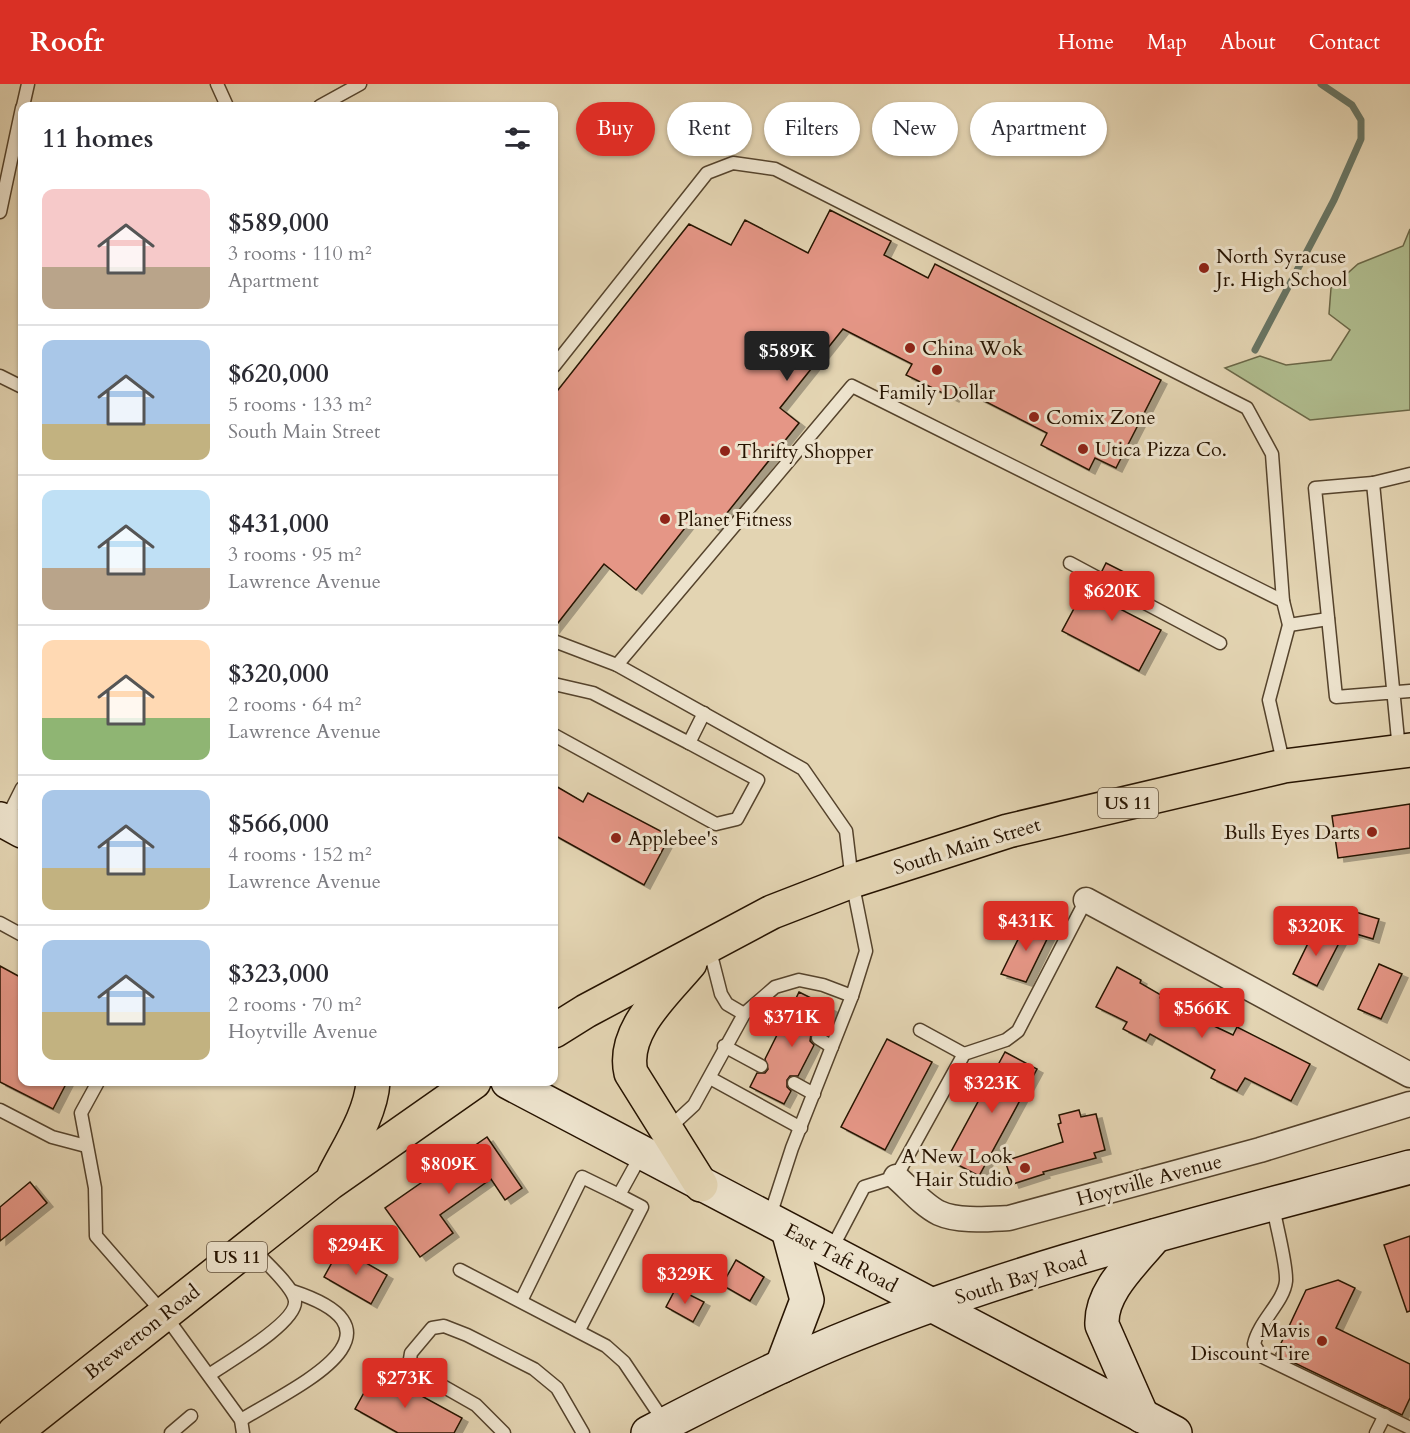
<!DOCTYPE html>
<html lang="en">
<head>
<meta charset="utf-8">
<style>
	body { margin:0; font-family:Cardo,serif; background:#f7f7f7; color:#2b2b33; height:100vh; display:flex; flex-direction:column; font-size:22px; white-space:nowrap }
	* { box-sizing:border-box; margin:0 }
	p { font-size:20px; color:#7c7c81 }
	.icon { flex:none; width:33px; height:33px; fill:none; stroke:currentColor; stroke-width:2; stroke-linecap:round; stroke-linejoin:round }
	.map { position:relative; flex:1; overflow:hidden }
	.panel { position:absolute; left:18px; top:18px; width:540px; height:984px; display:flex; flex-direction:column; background:#fff; border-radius:12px; box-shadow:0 2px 4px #0004 }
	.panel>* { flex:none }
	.hud { position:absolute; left:576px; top:18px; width:570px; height:54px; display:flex; gap:12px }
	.price { position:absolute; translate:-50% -51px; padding:0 14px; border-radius:6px; background:#d93025; color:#fff; font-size:20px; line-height:39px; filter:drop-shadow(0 2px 3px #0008) }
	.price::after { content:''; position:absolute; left:50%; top:36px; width:18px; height:14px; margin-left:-9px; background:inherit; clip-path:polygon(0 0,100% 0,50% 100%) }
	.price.current { background:#222; color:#fff }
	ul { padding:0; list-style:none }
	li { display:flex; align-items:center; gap:18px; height:150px; padding:0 24px }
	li+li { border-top:2px solid #e1e1e2 }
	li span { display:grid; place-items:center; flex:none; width:168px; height:120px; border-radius:12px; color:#555 }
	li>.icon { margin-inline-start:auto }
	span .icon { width:72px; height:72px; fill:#fffc; stroke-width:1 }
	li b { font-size:26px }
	h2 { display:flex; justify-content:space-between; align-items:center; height:72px; padding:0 24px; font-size:26px }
	.tag { padding:0 21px; border-radius:27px; background:#fff; box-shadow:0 2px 4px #0004; font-size:21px; line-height:54px }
	.tag.current { background:#d93025; color:#fff }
	header { display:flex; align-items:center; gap:36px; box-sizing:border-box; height:84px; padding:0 30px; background:#d93025; color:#fff }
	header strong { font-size:28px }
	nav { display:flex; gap:33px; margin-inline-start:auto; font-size:21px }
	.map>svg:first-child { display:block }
	.green { fill:#b0bd8f; stroke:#6b6848; stroke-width:1.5 }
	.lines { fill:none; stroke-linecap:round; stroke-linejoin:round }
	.stream { stroke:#697665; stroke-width:7 }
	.building { fill:#e59686; stroke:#261300; stroke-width:1.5; filter:url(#shadow) }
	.lane-casing { stroke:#55432c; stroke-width:15 }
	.street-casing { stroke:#55432c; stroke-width:27 }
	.secondary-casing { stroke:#261300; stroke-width:36 }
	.primary-casing { stroke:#261300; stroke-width:36 }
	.lane { stroke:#ede3cd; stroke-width:12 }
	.street { stroke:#ede3cd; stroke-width:24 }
	.secondary { stroke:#ede3cd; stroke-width:33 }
	.primary { stroke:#e3d4b2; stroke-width:33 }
	.poi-dot { fill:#8f2418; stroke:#ede3cd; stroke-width:2 }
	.labels { text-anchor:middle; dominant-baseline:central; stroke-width:6; stroke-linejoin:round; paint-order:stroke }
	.shield { fill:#ede3cd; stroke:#62513e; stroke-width:1.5 }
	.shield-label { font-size:18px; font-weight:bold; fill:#261300 }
	.poi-label { font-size:20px; fill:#261300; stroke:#ede3cd; text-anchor:start }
	.street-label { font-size:20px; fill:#261300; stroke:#ede3cd }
</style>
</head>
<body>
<header>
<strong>Roofr</strong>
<nav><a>Home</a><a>Map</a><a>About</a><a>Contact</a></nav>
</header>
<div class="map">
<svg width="1410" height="1349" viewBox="0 0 1410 1349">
	<defs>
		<filter id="shadow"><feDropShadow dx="6" dy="4" stdDeviation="0" flood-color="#0004"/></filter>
	</defs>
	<rect width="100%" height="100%" fill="#e3d4b2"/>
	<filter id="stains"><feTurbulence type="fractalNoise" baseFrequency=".00333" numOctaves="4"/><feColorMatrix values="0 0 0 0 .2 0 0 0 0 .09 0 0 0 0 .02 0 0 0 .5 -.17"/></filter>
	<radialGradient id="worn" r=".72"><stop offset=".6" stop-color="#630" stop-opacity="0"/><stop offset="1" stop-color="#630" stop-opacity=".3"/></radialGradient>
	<polygon class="green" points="1410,145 1410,326 1310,336 1225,284 1260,272 1286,281 1331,276 1350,246 1329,230 1331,204 1358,180 1403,162"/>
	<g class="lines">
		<polyline class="stream" points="1255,266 1334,116 1361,55 1361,36 1352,21 1321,0"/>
	</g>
	<g class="building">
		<polygon points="830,126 891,157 884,171 928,194 935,180 1161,296 1116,384 1095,374 1089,386 1041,361 1047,349 959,304 953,314 906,291 912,280 843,245 780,324 799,339 715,444 696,430 636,506 604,480 554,544 554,311 689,140 731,161 745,136 808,169"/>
		<polygon points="1106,479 1134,493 1130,502 1122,502 1119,506 1122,516 1118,524 1161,546 1139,587 1062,547 1084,506 1090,509 1094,501 1105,498 1106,493 1102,487"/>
		<polygon points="554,701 583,718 588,709 670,752 644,801 554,751"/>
		<polygon points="1410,720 1410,764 1338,774 1332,732"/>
		<polygon points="1349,826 1379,835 1373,855 1343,846"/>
		<polygon points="1027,837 1050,849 1026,898 1001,890"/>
		<polygon points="1315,845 1340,857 1317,902 1293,890"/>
		<polygon points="1379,880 1402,890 1381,935 1358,925"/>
		<polygon points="0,882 22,894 22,998 67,998 53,1025 0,998"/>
		<polygon points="1117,883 1141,896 1140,899 1161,911 1160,914 1195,933 1233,951 1237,943 1310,980 1291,1017 1245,994 1237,1007 1211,994 1215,986 1150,950 1146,957 1123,945 1127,938 1096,923"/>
		<polygon points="799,908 833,925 821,947 815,946 811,950 810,957 814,961 798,992 790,992 787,996 787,1003 791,1007 784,1020 750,1003 757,989 765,989 768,985 765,975 781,943 789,943 792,939 792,932 789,929"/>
		<polygon points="887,955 932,978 885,1066 841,1043"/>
		<polygon points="1005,968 1037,985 979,1092 947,1075"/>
		<polygon points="1079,1026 1081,1033 1096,1030 1105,1066 1094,1069 1096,1074 1043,1088 1044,1090 1013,1100 1005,1077 1063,1058 1058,1040 1061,1039 1059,1031"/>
		<polygon points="487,1053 522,1104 505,1116 491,1095 440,1131 453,1149 420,1173 385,1124"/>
		<polygon points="30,1098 47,1119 0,1157 0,1123"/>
		<polygon points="1410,1152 1410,1227 1407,1228 1384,1161"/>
		<polygon points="340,1164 387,1191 371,1220 324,1193"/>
		<polygon points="736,1176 764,1193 750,1217 722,1201"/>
		<polygon points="1338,1196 1355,1204 1336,1244 1410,1280 1410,1314 1402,1331 1276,1270 1306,1206"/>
		<polygon points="676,1204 704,1218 693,1238 666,1223"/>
		<polygon points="376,1287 462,1334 454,1349 398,1349 355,1325"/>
	</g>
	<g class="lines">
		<defs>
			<g id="lane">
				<polyline points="217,0 227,22"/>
				<polyline points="23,22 28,0"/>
				<polyline points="320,22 360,0"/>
				<polyline points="0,128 22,24"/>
				<polyline points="554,282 707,89 733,79 775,85 1247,324 1272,370 1283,517"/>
				<polyline points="0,292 22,303"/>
				<polyline points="1373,399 1410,390"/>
				<polyline points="1070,479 1098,494"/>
				<polyline points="1126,509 1220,559"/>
				<polyline points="1289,541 1328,535"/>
				<polyline points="554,557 617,581 803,685 846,747 852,797 866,867 852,912 792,1064 769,1135"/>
				<polyline points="617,581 852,302 1283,517 1289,541 1269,616 1284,682"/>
				<polyline points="554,600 593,609 689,659 704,629"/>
				<polyline points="554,651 716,740 737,735 758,696 689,659"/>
				<polyline points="1399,666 1373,399 1315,404 1336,613 1410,607"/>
				<polyline points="5,738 22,704"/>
				<polyline points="0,839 22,851"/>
				<polyline points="709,863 721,910 727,920 744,930"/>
				<polyline points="756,920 785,936"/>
				<polyline points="920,946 964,970"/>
				<polyline points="818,954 832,963"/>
				<polyline points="724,962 761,982"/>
				<polyline points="710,994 801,1044"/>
				<polyline points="98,998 81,1029 95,1104 96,1152 164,1230 241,1336 243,1349"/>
				<polyline points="794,999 814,1010"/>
				<polyline points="0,1026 52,1053 86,1062"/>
				<polyline points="667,1046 694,1021 744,930 775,903 799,896 823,901 852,912"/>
				<path d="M1273 1122C1276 1141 1287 1180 1286 1197 1284 1218 1259 1237 1254 1260L1261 1272 1410 1344"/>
				<polyline points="831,1166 864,1103 896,1093 964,970 1006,956 1018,947 1086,816"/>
				<polyline points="460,1186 606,1262 624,1278 665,1339"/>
				<polyline points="521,1217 582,1093 619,1111"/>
				<polyline points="579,1246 642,1123 619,1111 641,1071"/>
				<path d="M209 1291C226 1279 297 1239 295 1217 294 1203 262 1175 251 1163"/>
				<path d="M241 1336C295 1303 418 1248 292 1207"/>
				<polyline points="171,1349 191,1332"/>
				<polyline points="504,1349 476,1321 418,1288 410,1275 411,1269 432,1244 444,1242 467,1251 534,1285 557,1304 583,1349"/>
				<polyline points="1376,1349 1385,1331"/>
			</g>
			<g id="street">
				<polyline points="1086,816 1410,991"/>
				<path d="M896 1093C910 1105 923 1121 939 1129 959 1138 988 1135 1009 1134L1260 1066 1410 1020"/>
			</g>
			<g id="secondary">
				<polyline points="0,735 22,747"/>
				<polyline points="508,998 1175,1349"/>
				<polyline points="782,1282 807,1216 788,1146"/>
				<path d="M1142 1332 1102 1241C1100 1207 1135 1177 1155 1152"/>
				<path d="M648 1349C709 1317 772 1285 836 1258 1018 1182 1219 1135 1410 1083"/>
			</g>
			<g id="primary">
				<path d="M690 879C665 909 621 947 631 989L701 1101"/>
				<polyline points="554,947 586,927 772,828 852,797 1008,747 1284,682 1410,666"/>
				<path d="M334 1092C348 1064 371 1030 373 998"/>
				<polyline points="14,1349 330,1099 474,998"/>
			</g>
		</defs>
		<use href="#lane" class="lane-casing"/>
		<use href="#street" class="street-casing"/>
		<use href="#secondary" class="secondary-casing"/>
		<use href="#primary" class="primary-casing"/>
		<use href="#lane" class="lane"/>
		<use href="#street" class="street"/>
		<use href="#secondary" class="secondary"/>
		<use href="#primary" class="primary"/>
	</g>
	<g class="poi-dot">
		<circle cx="1204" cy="184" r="6"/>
		<circle cx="910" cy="264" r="6"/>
		<circle cx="937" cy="286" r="6"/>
		<circle cx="1034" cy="333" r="6"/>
		<circle cx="1083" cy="365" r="6"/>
		<circle cx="725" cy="367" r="6"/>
		<circle cx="665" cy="435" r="6"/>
		<circle cx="1372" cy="748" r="6"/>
		<circle cx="616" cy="754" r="6"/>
		<circle cx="1025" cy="1084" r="6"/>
		<circle cx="1322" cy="1257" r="6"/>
	</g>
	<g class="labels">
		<g class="shield">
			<rect x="1098" y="704" width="60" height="30" rx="4.5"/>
			<rect x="207" y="1158" width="60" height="30" rx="4.5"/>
		</g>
		<g class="shield-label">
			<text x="1128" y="719">US 11</text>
			<text x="237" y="1173">US 11</text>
		</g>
		<g class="poi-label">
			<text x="1216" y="172">North Syracuse<tspan x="1216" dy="23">Jr. High School</tspan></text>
			<text x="922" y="264">China Wok</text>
			<text x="937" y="308" text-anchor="middle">Family Dollar</text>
			<text x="1046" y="333">Comix Zone</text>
			<text x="1095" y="365">Utica Pizza Co.</text>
			<text x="737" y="367">Thrifty Shopper</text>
			<text x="677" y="435">Planet Fitness</text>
			<text x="1360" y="748" text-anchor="end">Bulls Eyes Darts</text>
			<text x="628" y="754">Applebee's</text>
			<text x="1013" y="1072" text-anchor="end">A New Look<tspan x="1013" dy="23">Hair Studio</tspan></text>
			<text x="1310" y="1246" text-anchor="end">Mavis<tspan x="1310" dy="23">Discount Tire</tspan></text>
		</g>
		<g class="street-label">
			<text transform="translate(967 762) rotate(-17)">South Main Street</text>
			<text transform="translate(1149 1096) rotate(-15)">Hoytville Avenue</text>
			<text transform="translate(841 1174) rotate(28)">East Taft Road</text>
			<text transform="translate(1021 1194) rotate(-17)">South Bay Road</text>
			<text transform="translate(142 1248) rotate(-38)">Brewerton Road</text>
		</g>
	</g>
	<rect width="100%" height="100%" filter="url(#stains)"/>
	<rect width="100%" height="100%" fill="url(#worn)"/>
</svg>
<b class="price current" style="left:787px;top:298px">$589K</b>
<b class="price" style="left:1112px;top:538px">$620K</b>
<b class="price" style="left:1026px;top:868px">$431K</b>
<b class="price" style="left:1316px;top:873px">$320K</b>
<b class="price" style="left:1202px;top:955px">$566K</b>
<b class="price" style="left:792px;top:964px">$371K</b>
<b class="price" style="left:992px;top:1030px">$323K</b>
<b class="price" style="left:449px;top:1111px">$809K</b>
<b class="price" style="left:356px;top:1192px">$294K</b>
<b class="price" style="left:685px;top:1221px">$329K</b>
<b class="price" style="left:405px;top:1325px">$273K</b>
<div class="hud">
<a class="tag current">Buy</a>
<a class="tag">Rent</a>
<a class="tag">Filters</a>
<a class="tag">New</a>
<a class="tag">Apartment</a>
</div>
<section class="panel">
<h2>11 homes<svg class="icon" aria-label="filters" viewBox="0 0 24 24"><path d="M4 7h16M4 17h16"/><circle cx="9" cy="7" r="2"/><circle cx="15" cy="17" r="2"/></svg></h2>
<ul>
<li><span style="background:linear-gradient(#f6c9c9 65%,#b9a48a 0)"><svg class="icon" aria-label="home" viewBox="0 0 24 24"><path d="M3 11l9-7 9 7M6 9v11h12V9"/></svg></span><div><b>$589,000</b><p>3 rooms · 110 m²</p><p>Apartment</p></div></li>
<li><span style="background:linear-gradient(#a9c7e8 70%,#c2b280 0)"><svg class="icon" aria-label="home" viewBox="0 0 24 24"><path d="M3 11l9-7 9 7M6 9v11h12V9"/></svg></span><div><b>$620,000</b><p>5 rooms · 133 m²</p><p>South Main Street</p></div></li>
<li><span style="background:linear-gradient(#bfe0f5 65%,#b9a48a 0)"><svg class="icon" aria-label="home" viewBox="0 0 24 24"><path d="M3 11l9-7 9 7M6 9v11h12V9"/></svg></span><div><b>$431,000</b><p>3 rooms · 95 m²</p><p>Lawrence Avenue</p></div></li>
<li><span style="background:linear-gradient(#ffd9b3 65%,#8fb573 0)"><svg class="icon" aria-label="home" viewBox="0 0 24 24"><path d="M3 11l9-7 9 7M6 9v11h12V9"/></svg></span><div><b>$320,000</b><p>2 rooms · 64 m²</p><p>Lawrence Avenue</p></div></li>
<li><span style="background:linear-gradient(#a9c7e8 65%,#c2b280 0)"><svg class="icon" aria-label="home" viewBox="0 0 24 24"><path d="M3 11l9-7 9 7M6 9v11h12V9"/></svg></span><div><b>$566,000</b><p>4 rooms · 152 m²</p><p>Lawrence Avenue</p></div></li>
<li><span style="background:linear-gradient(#a9c7e8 60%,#c2b280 0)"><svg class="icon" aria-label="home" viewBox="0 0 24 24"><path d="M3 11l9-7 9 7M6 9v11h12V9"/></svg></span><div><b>$323,000</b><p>2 rooms · 70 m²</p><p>Hoytville Avenue</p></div></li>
</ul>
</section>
</div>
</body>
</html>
